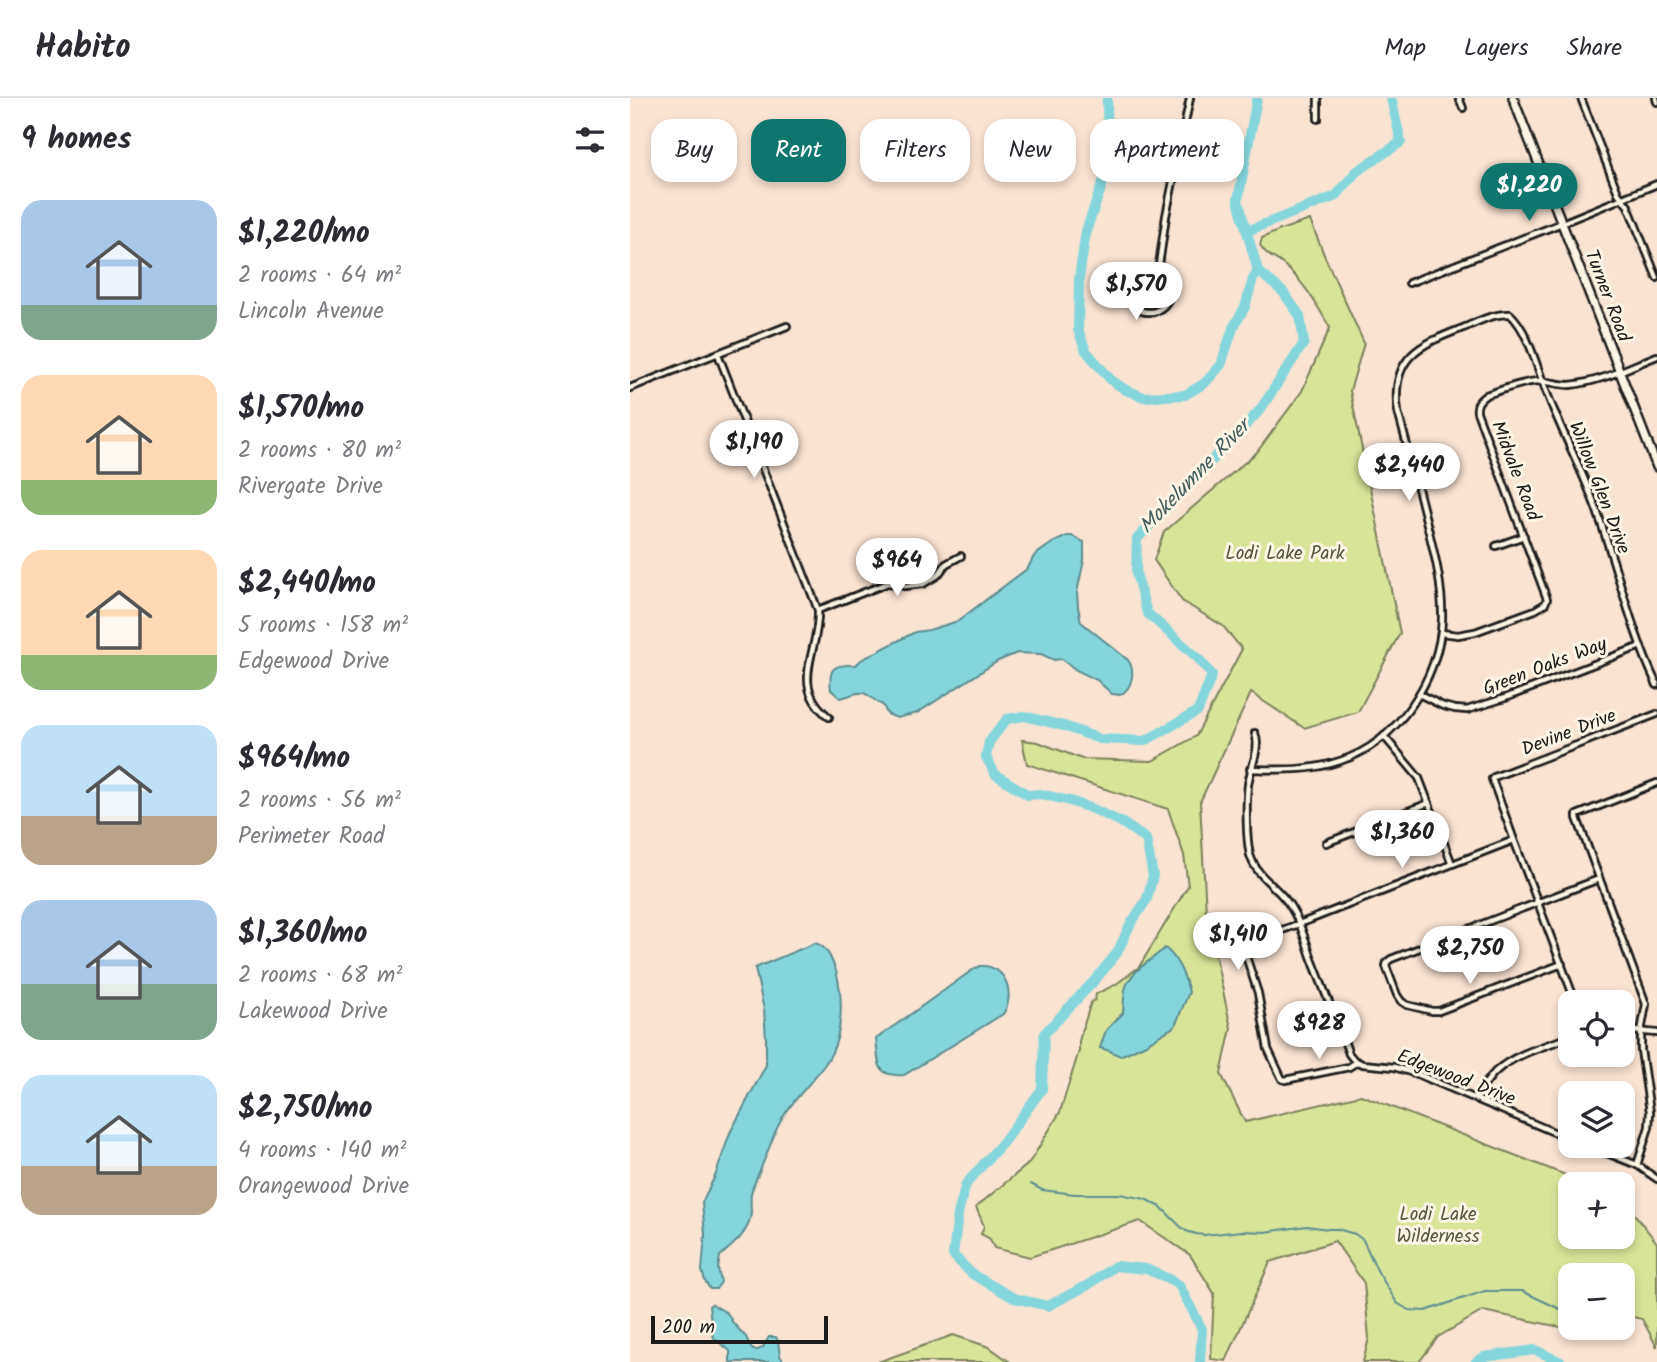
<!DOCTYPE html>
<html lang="en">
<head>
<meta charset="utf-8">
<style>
	body { margin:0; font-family:Kalam,sans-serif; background:#f2f2f3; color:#2b2b33; height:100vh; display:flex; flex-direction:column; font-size:26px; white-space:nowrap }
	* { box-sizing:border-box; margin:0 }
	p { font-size:23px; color:#7c7c81 }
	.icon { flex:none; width:38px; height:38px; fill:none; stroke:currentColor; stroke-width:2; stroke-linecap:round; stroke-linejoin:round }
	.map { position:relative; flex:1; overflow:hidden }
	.details { display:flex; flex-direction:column; background:#fff; width:630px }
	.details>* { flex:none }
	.top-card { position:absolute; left:21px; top:21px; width:665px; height:63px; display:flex; gap:14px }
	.controls { position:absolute; left:928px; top:892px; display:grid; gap:14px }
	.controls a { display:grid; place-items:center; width:77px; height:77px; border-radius:14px; background:#fff; box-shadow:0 4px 10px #0003; font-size:35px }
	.scale { position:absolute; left:21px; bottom:18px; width:177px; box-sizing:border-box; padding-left:7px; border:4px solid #1c1c1c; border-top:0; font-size:19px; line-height:24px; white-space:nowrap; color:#1c1c1c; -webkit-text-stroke:5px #fcf5e5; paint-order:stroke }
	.price { position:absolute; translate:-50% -60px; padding:0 16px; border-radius:24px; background:#fff; color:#222; font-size:23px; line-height:46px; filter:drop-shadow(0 2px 4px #0008) }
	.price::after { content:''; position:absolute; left:50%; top:42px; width:21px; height:16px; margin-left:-10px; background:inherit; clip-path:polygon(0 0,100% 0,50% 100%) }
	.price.on { background:#0f766e; color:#fff }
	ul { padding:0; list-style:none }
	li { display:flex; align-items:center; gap:21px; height:175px; padding:0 21px }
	li span { display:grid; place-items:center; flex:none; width:196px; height:140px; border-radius:21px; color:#555 }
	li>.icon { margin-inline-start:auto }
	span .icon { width:84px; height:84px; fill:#fffc; stroke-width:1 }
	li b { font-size:30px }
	h2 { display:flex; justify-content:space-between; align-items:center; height:84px; padding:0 21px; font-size:30px }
	.pill { padding:0 24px; border-radius:21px; background:#fff; box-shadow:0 4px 10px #0003; font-size:24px; line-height:63px }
	.pill.on { background:#0f766e; color:#fff }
	header { display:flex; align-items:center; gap:42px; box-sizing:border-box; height:98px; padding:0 35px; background:#fff; border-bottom:2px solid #e1e1e2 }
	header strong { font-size:33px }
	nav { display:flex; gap:38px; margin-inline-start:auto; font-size:24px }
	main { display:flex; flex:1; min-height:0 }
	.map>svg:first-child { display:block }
	.green { fill:#d8e598; stroke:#7a805a; stroke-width:2 }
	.water { fill:#85d6db; stroke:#5b8c8f; stroke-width:2 }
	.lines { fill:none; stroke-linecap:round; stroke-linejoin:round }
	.stream { stroke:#5b8c8f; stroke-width:2 }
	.river { stroke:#85d6db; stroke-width:10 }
	.minor-casing { stroke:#1c1c1c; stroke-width:10 }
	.secondary-casing { stroke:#1c1c1c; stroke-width:12 }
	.minor { stroke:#fcf5e5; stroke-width:4.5 }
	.secondary { stroke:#fcf5e5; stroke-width:7 }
	.labels { text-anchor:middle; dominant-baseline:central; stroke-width:6; stroke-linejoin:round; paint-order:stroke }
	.street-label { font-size:19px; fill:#1c1c1c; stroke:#fcf5e5 }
	.park-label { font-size:19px; fill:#545841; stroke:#fcf5e5 }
	.water-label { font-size:21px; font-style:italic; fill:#415d5f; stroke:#fcf5e5 }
</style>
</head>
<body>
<header>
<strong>Habito</strong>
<nav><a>Map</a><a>Layers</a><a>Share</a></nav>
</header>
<main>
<section class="details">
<h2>9 homes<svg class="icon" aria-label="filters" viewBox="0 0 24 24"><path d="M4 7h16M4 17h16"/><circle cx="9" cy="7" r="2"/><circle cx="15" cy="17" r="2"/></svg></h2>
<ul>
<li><span style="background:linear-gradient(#a9c7e8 75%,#7fa58c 0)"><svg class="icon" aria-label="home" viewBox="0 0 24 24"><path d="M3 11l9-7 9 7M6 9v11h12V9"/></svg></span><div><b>$1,220/mo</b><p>2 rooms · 64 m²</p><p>Lincoln Avenue</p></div></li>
<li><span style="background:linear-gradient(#ffd9b3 75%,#8fb573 0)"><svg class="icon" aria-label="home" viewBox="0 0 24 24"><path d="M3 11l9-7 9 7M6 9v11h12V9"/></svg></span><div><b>$1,570/mo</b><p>2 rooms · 80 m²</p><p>Rivergate Drive</p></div></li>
<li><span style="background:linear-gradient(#ffd9b3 75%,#8fb573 0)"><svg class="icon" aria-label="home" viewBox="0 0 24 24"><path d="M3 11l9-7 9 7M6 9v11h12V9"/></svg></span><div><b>$2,440/mo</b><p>5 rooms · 158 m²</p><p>Edgewood Drive</p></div></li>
<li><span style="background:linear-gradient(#bfe0f5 65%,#b9a48a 0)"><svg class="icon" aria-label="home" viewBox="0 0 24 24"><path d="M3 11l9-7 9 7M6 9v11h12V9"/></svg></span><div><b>$964/mo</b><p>2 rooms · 56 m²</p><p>Perimeter Road</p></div></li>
<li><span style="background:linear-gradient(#a9c7e8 60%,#7fa58c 0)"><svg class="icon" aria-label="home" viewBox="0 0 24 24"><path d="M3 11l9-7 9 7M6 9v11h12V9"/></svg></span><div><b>$1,360/mo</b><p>2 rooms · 68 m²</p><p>Lakewood Drive</p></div></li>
<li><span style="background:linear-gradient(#bfe0f5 65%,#b9a48a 0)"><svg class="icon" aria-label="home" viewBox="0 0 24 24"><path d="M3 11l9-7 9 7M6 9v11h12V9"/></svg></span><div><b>$2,750/mo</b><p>4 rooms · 140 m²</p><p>Orangewood Drive</p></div></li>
</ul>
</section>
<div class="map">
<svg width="1027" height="1264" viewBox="0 0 1027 1264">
	<rect width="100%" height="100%" fill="#f9e3d3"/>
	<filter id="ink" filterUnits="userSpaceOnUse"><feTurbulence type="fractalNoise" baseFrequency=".0143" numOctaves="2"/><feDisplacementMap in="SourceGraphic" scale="14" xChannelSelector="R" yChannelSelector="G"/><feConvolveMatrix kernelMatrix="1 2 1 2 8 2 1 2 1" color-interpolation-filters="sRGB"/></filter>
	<g filter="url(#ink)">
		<g class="green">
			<path d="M680 122 695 159 734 245 720 293 770 535 728 614 674 630 621 595 570 704 576 814 601 930 591 976 615 1024 731 997 961 1087H940V1139H992V1100L1027 1145V1249L1012 1221 999 1218 992 1220V1178H940V1230H970L959 1235 853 1213 808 1239 789 1264H733L739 1240 734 1185 705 1143 640 1164 596 1263 581 1261 584 1195 560 1157 510 1123 400 1159 364 1150 360 1141 351 1136 354 1128 346 1109 397 1067 403 1059 430 1014 449 953V943L461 904 465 902 466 896 485 887 509 869 558 788 554 757 538 711 397 666 392 642 408 644 452 661 522 663 566 638 612 551 593 528 552 503 524 462 534 434 627 354 672 293 700 230C687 207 675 185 655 168 644 158 639 161 630 147L632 140 650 132Z"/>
			<polygon points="323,1237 359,1249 380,1264 248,1264"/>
		</g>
		<g class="water">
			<path d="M437 438H442L454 444V462L447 494 448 509 451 524 498 562C506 573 502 591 490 597L482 596 467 582 446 572 432 561 424 562 411 556 387 555 368 563 287 615 267 620 257 616 253 607C246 605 239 596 233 595 227 593 217 599 210 600L201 592C198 569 204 566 226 567L231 562 285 534 299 532 328 523 398 470 404 458 422 445Z"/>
			<path d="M185 845C197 848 202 862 206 873 214 902 213 942 195 966 179 988 159 1005 147 1030 142 1041 138 1054 133 1065 129 1075 124 1085 121 1095 120 1102 121 1109 121 1116 118 1136 104 1146 90 1158L88 1171 91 1184 86 1191H80L75 1183 72 1173 75 1136 72 1105 86 1076 100 1035 136 967V940L134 912 125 870Z"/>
			<path d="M535 850C548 860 555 879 559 894L545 928 516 946 490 958 480 953 470 950 476 932 493 915C494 907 493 894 497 886 504 871 523 861 535 850Z"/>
			<path d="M350 868C376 866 386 897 373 916L274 977C245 979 249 965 246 941L341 873Z"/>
			<polygon points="82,1206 97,1215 103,1225 116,1239 121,1250 123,1252 128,1252 133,1249 139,1239 146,1239 148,1243 150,1258 154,1264 100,1264 100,1253 83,1239 79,1208"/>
		</g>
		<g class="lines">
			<polyline class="stream" points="401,1086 412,1092 445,1096 490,1096 515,1101 531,1109 550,1128 556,1133 566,1136 574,1137 612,1133 635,1134 677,1128 698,1131 707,1131 725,1136 733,1142 748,1174 767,1205 779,1212 795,1213 855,1193 892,1193 932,1212 940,1214"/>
			<g class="river">
				<polyline points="477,0 478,70 456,133 449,181 448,232 456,253 481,282 496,292 514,299 555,297 575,285 591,267 603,230 615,209 623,181 628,173 653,194 670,218 674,245 630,312 507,441 506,475 517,515 568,560 582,577 568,613 515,643 470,641 434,628 394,618 377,621 359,644 356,659 365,676 398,697 411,696 440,703 463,711 491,724 516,741 523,778 517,801 500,827 487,855 465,882 414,936 412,991 374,1043 336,1086 328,1116 323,1157 342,1176 384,1200 418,1208 458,1187 485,1168 516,1171 537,1180 549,1187 572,1231 570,1264"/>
				<polyline points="627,0 608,102 628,173"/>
				<polyline points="617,133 706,98 726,74 771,44 761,0"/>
				<polyline points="846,1264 854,1259 905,1252 931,1264"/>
			</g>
			<defs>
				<g id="minor">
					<polyline points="688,0 688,21"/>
					<polyline points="829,0 833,10"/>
					<polyline points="951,0 988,95 998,108 1027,180"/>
					<polyline points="1026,0 1027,4"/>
					<circle cx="519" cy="193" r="21"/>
					<polyline points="528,174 536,118 560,0"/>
					<polyline points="779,185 932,125 1027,86"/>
					<path d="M88 256 188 512C190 554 158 586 199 619"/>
					<polyline points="0,290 157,228"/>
					<polyline points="866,448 894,438"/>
					<polyline points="188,512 258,485 275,488 293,486 308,477 316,466 331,458"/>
					<path d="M811 535 828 537 845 534 905 512 915 506 917 501 847 314C846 306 849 302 856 297 872 292 891 284 908 283 918 283 929 287 940 287 971 284 999 269 1027 258"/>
					<polyline points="789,596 813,608 825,611 837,612 875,600 1011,548"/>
					<path d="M625 635C631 651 620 670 618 687 616 704 616 740 620 757 627 781 651 790 662 811 671 826 676 844 682 861 694 892 707 924 719 956L724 962 732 966 764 969 787 976 940 1041"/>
					<polyline points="754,638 789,680 822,766"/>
					<path d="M620 671C651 672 681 673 710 663 767 645 810 580 812 521 813 487 804 454 796 422 787 386 778 350 768 314 760 259 789 247 833 230 848 224 863 215 880 216 899 233 908 274 918 298 933 336 952 372 966 410 987 469 1000 530 1027 587"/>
					<polyline points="696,745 799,705"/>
					<polyline points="932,866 809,913 802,913 777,907 771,903 767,897 756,868 757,864 761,861 969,781"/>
					<polyline points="946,905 884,742 862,681 864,679 1027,616"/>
					<polyline points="992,932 1027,935"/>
					<path d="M727 964 719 969 655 982 652 981 638 951 628 895 612 846V843C626 833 632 837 646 834 654 832 662 828 669 826L884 742"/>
					<path d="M846 1001C852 991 857 982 865 974 884 956 915 948 940 939"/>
					<polyline points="937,1040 940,1032"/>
					<polyline points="959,1048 1007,1067 1027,1081"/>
					<polyline points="1007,1067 1019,1029 1020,1014 1011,952 1011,934 1016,906 947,720 947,717 1027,685"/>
				</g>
				<polyline id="secondary" points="883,0 1027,369"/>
			</defs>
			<use href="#minor" class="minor-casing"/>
			<use href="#secondary" class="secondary-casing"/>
			<use href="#minor" class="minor"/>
			<use href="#secondary" class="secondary"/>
		</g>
	</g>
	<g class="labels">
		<g class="street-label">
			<text transform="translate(977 198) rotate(69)">Turner Road</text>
			<text transform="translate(885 373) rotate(69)">Midvale Road</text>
			<text transform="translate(969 390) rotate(69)">Willow Glen Drive</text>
			<text transform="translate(915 569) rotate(-21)">Green Oaks Way</text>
			<text transform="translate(939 635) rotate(-21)">Devine Drive</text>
			<text transform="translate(826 980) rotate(21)">Edgewood Drive</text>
		</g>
		<g class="park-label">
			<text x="655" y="456">Lodi Lake Park</text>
			<text x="808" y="1117">Lodi Lake<tspan x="808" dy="22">Wilderness</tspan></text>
		</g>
		<g class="water-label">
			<text transform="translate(565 379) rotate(-46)">Mokelumne River</text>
		</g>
	</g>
</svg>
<div class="controls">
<a><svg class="icon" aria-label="locate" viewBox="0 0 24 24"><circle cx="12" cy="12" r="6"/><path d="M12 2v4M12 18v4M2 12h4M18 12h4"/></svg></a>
<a><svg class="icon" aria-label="layers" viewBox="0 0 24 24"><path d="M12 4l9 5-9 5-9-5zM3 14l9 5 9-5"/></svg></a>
<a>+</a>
<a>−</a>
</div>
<div class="scale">200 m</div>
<b class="price on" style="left:899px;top:125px">$1,220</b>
<b class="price" style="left:506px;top:224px">$1,570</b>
<b class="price" style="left:124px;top:382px">$1,190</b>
<b class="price" style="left:779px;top:405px">$2,440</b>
<b class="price" style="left:267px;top:500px">$964</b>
<b class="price" style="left:772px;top:772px">$1,360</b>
<b class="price" style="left:608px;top:874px">$1,410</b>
<b class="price" style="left:840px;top:888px">$2,750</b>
<b class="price" style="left:689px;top:963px">$928</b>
<div class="top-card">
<a class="pill">Buy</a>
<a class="pill on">Rent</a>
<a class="pill">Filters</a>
<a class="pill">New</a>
<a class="pill">Apartment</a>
</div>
</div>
</main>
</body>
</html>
